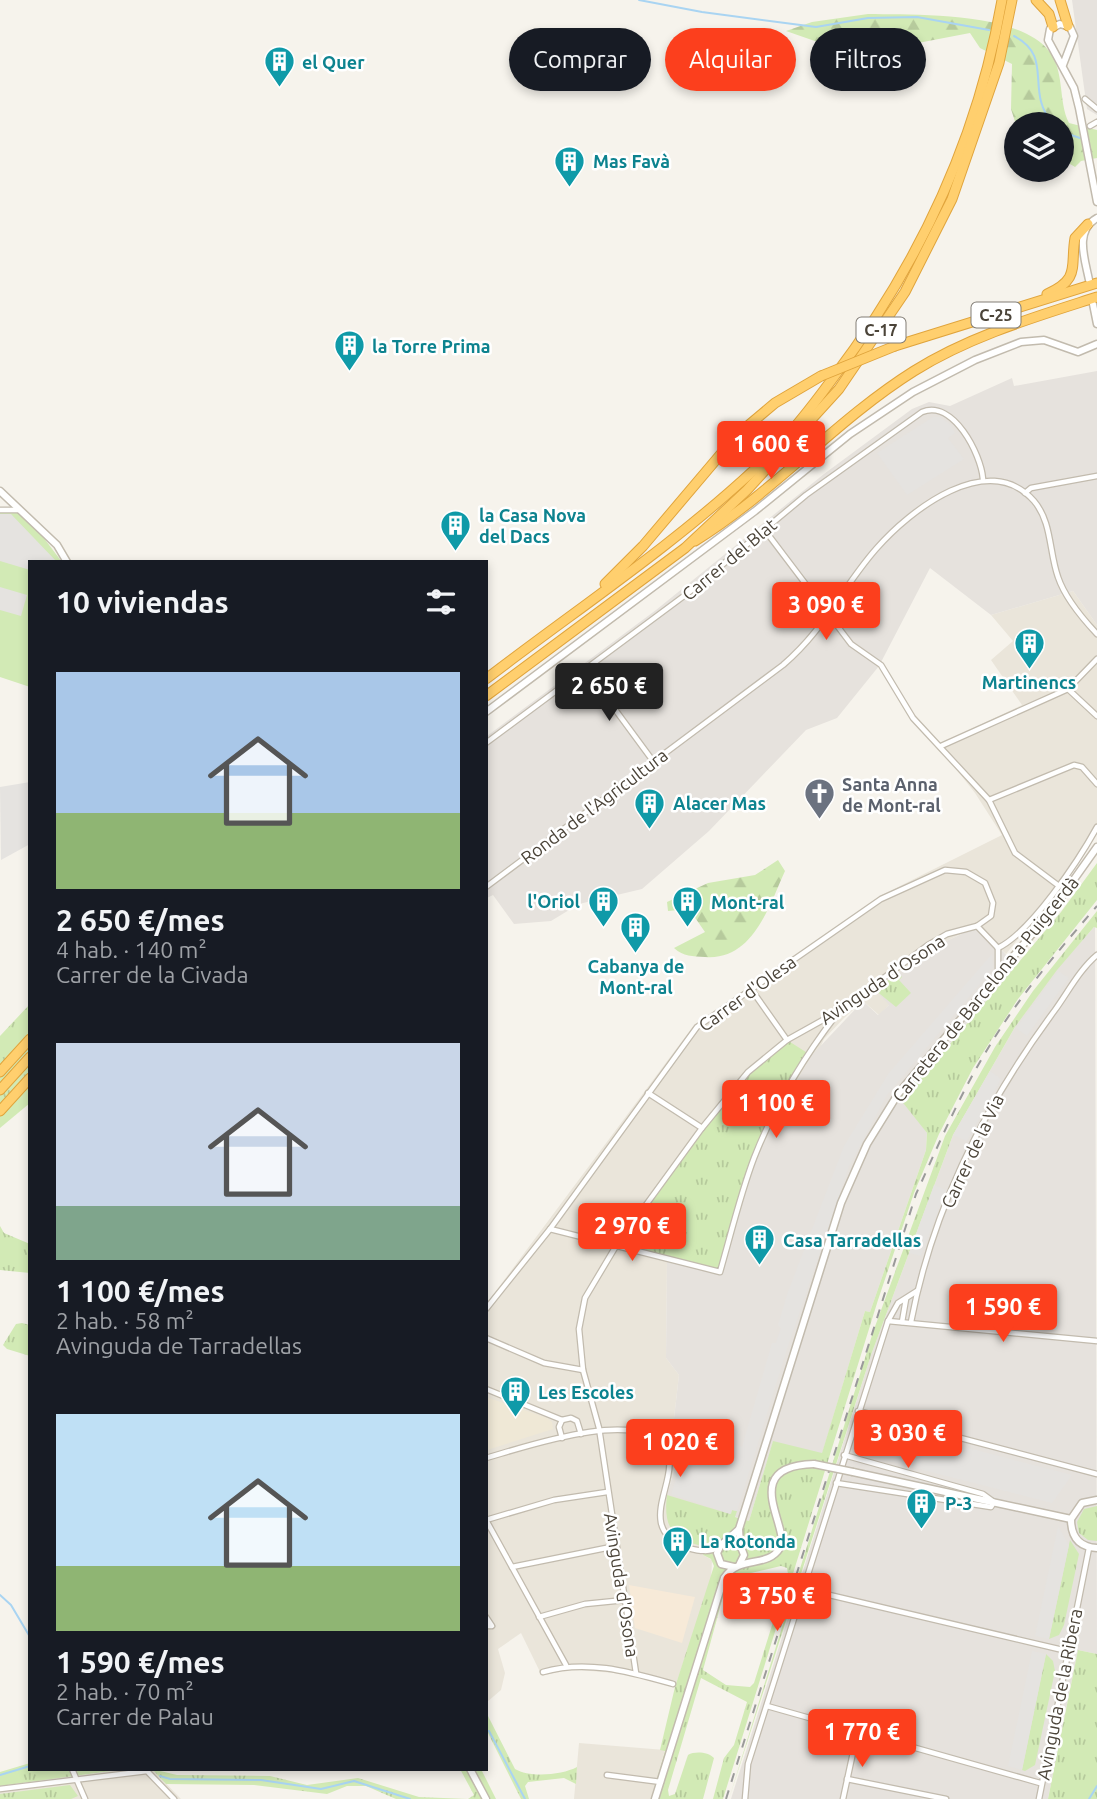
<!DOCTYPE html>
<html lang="es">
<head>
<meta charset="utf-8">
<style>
	body { margin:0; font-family:Ubuntu,sans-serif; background:#20242c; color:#f1f3f6; height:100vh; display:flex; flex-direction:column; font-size:26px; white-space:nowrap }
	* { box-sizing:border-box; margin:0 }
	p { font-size:23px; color:#9ea1a6 }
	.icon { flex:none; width:38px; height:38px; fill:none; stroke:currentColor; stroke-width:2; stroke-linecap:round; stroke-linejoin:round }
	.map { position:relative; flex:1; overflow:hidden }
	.details { position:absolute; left:28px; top:560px; width:460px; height:1211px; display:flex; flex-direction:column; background:#171b24; border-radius:0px; box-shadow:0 4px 10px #0003 }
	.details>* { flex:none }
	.banner { position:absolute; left:509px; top:28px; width:481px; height:63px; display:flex; gap:14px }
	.buttons { position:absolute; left:1004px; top:112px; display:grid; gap:14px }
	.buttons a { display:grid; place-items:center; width:70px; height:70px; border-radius:50%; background:#171b24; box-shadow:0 4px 10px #0003; font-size:35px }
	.price { position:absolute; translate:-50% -60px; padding:0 16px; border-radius:7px; background:#fc3f1d; color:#fff; font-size:23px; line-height:46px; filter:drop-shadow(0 2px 4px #0008) }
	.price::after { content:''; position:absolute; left:50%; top:42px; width:21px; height:16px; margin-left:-10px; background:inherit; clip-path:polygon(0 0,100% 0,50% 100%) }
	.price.active { background:#222; color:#fff }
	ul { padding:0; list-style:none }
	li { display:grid; align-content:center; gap:14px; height:371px; padding:0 28px }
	li span { display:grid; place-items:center; height:217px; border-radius:0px; color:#555 }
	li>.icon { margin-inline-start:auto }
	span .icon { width:126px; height:126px; fill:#fffc; stroke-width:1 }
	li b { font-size:30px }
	h2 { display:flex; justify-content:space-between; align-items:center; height:84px; padding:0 28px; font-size:30px }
	.tag { padding:0 24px; border-radius:32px; background:#171b24; box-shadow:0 4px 10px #0003; font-size:24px; line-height:63px }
	.tag.active { background:#fc3f1d; color:#fff }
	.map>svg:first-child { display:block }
	.residential { fill:#eae5da }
	.commercial { fill:#f7ead8 }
	.industrial { fill:#e6e2dd }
	.education { fill:#efe8d6 }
	.grass { fill:url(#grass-tufts); fill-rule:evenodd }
	.forest { fill:url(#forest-firs) }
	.garden { fill:#d2eab5 }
	.parking { fill:#e5e3e0 }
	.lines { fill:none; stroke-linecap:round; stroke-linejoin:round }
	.stream { stroke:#a9d4f2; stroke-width:2 }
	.minor-casing { stroke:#c2bbae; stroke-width:7 }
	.tertiary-casing { stroke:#c2bbae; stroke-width:9 }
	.motorway-casing { stroke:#e0a43c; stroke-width:11 }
	.minor { stroke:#fff; stroke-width:4.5 }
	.tertiary { stroke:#fff; stroke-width:6 }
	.motorway { stroke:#ffcf6e; stroke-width:9 }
	.rail { stroke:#9a9a9a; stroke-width:2; stroke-dasharray:9 9; stroke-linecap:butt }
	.tertiary-bridge-casing { stroke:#c2bbae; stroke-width:9; stroke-linecap:butt }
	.motorway-bridge-casing { stroke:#e0a43c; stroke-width:11; stroke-linecap:butt }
	.tertiary-bridge { stroke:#fff; stroke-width:6 }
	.motorway-bridge { stroke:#ffcf6e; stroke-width:9 }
	.labels { text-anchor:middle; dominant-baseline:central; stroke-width:5; stroke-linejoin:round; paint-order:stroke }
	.shield { fill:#fff; stroke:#817c74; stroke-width:2 }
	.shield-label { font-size:16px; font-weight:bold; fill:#4b4439 }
	.culture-label { font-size:18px; font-weight:bold; fill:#0d838f; stroke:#fff; text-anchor:start }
	.street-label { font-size:18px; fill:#4b4439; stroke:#fff }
	.worship-label { font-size:18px; font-weight:bold; fill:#5b616d; stroke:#fff; text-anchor:start }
</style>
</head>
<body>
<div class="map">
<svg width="1097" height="1799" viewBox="0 0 1097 1799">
	<defs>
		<pattern id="grass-tufts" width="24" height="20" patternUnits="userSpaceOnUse" patternTransform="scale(1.75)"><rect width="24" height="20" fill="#d2eab5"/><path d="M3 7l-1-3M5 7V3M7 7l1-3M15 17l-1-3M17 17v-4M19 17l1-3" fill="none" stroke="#b6ca9c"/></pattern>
		<pattern id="forest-firs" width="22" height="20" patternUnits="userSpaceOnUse" patternTransform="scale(1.75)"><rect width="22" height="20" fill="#d2eab5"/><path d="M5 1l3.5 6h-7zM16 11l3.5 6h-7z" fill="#b6ca9c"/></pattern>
	</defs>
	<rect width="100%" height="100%" fill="#f6f3ec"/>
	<g class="residential">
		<polygon points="1073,591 1097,625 1097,833 1081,860 1006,954 976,927 942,943 876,989 890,1004 879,1015 863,1001 844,1018 824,1039 721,1273 667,1261 666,1358 679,1375 673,1427 677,1460 667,1494 735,1517 703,1555 712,1560 711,1581 675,1687 636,1675 568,1669 542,1676 521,1633 498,1649 505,1673 501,1690 487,1702 487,1303 694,1025 880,896 1002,835 975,793 937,745 1022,705 991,660 1013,641 991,615"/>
		<polygon points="579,1743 665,1750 651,1799 574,1799"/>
		<polygon points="126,1769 152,1769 181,1799 0,1799 0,1786"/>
	</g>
	<polygon class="commercial" points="629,1585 695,1597 682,1643 635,1628"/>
	<g class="industrial">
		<polygon points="1072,0 1097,0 1097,115 1087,109"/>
		<polygon points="1097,371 1097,625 1073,591 991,615 930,568 879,666 837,718 806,730 709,831 642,889 579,904 551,921 514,924 493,895 487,898 487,736 656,610 824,474 912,409 929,402 950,406 1012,378 1014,386"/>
		<polygon points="1095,926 1097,1654 1078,1650 1048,1799 731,1799 871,1355 953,1135 1015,1027 1056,970"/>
		<polygon points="977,927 1017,965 933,1063 918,1120 927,1133 926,1150 870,1312 865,1311 822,1454 773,1442 749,1521 667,1495 677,1460 673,1427 679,1375 666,1358 667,1260 721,1273 762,1141 812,1055 863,1001 878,1015 889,1005 875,989 942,943"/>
	</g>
	<polygon class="education" points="486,1397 547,1418 552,1422 553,1429 487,1450"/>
	<g class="grass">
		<path d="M1097 863V900L1018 999 973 1068 939 1134 914 1193 878 1300 723 1799H713L724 1758 734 1745 747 1702 701 1678 668 1790 669 1796 675 1794 688 1755C695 1751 708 1752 714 1758L703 1799H651L665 1751 660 1750 675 1687 714 1566 711 1559 703 1555 705 1547C673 1539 663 1529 667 1495L730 1514 732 1510 737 1511 735 1517 749 1521 773 1441 822 1453 865 1311 870 1312 926 1150 927 1133 900 1099V1095L929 1062 934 1063 1061 912ZM781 1566 787 1568 788 1574 754 1683 750 1687 726 1685 703 1670 724 1593 734 1577Z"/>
		<polygon points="1097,911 1097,928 1094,927 1057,970 1015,1027 953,1135 871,1355 729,1799 873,1332 945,1136 995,1047 1033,991"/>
		<polygon points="898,973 902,977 899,980 911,993 896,1007 875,990"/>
		<polygon points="30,1004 30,1103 0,1128 0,1036"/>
		<polygon points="787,1040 809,1054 775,1112 754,1159 720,1272 616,1247 702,1128 748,1072"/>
		<polygon points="0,1226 4,1233 30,1244 30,1273 0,1270"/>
		<polygon points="22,1323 30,1325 30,1356 7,1349 3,1345 16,1324"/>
		<polygon points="1097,1506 1097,1541 1088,1540 1079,1533 1077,1522 1084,1509"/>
		<polygon points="1070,1540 1079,1554 1064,1625 1059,1635 1049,1639"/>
		<polygon points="1078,1650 1097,1654 1097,1799 1048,1799"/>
		<polygon points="1046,1654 1053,1661 1055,1671 1035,1765 1025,1771 1022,1770"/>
		<path d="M487 1714 515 1769C530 1778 562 1775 577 1767L576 1784 564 1778 528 1782 525 1786 529 1799H521L487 1731Z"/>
		<polygon points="30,1763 30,1769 126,1769 0,1786 0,1772"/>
		<polygon points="152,1769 177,1775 270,1776 307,1785 358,1778 419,1797 468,1799 474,1795 460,1769 481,1769 496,1799 396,1799 366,1786 347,1786 327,1794 254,1785 166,1784"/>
		<polygon points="70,1785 78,1796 71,1799 0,1799 0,1794"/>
	</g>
	<g class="forest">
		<path d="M868 14C914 15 1018 11 1049 51 1065 71 1058 101 1069 123L1097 130V158L1081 161 1075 167 1062 159V124H1017V128L1011 109 1012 64 980 48 970 33 897 47H832L786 31 812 22Z"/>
		<path d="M778 860 785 871C769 906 753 961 705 957 692 956 684 957 674 948L705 932 689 909 668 911 667 902 708 883 755 875Z"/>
	</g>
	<polygon class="garden" points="0,511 18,512 40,533 62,562 30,562 30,687 0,677"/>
	<g class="parking">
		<polygon points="933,417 940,417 951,425 955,433 948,438 964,459 907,495 877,453"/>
		<polygon points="0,514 11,514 57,562 30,562 30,570 0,561"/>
		<polygon points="0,587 27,595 21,616 0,610"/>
		<polygon points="30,782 30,844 1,860 0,787"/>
		<polygon points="992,954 993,968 887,1095 849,1166 787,1349 737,1511 732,1510 731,1514 671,1494 692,1433 696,1431 742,1447 772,1343 776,1343 781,1328 778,1325 788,1292 844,1146 889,1073"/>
		<polygon points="1058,971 1069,978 1027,1036 1016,1028"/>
		<polygon points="990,1071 1001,1079 967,1141 953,1135"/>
		<polygon points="934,1185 946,1190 921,1256 909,1253"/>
		<polygon points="888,1427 892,1428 1072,1475 1052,1503 880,1459"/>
		<polygon points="1058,1526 1069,1545 1049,1639 1035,1636"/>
		<polygon points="1032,1651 1046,1654 1022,1770 1008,1766"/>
	</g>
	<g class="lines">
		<g class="stream">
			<polyline points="639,0 702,12 816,27 868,18 917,17 989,30"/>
			<path d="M1014 36C1055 57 1024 91 1053 124"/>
			<polyline points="1062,132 1080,138"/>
			<polyline points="0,1595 11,1605 30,1637"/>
			<polyline points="489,1731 525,1799"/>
			<polyline points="0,1775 30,1766"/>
			<polyline points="160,1776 170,1779 261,1780 321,1789 354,1781 410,1799"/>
			<polyline points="1089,1799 1097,1786"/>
		</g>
		<defs>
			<g id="minor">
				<polyline points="1085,99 1097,109"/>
				<polyline points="1090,126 1097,122"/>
				<polyline points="1025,493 1031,488 1097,476"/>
				<polyline points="0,510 20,510"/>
				<polyline points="764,529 851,644 881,665 913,718 989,800 1015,853 1059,886"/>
				<polyline points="586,670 653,761"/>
				<polyline points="1068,689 1097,716"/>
				<path d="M486 743 692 590 806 495 922 412C953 399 981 454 983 479"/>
				<polyline points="941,746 1068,689 1097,659"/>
				<polyline points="989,800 1074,765 1082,767 1097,784"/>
				<path d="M486 887 783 665C826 628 841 589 876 549 910 510 988 449 1034 501 1052 522 1049 552 1058 577 1065 598 1081 617 1097 634"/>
				<polyline points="977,926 998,948"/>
				<path d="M998 948C1031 932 1079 860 1097 827"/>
				<polyline points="998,948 998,972"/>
				<polyline points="751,989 787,1040"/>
				<polyline points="648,1093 702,1128"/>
				<path d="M550 1229 720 1272C731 1234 740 1195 754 1158 774 1107 804 1057 837 1014"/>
				<polyline points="486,1309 550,1229 697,1027 881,899 945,870 966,872 985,883 993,903 991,916 977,926 947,934 928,945 839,1011 787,1040 748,1072 702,1128 616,1246 585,1298 579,1329 583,1370 599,1428 636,1673"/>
				<polyline points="888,1321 1097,1341"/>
				<polyline points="902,1322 906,1299"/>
				<path d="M911 1322C933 1207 986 1103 1055 1010 1068 992 1080 969 1097 955"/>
				<polyline points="486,1338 544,1363 583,1370"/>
				<polyline points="486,1389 562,1420"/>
				<polyline points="858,1411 1097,1474"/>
				<polyline points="562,1420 571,1418 577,1421 581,1434"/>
				<polyline points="562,1438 559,1427 562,1420"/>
				<path d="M486 1458C525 1447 633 1409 663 1445 688 1474 628 1527 688 1548 699 1551 710 1553 719 1547"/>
				<polyline points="836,1483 991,1507 994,1502 983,1494 844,1455"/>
				<polyline points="486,1520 566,1665"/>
				<polyline points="486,1520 554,1500 607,1492"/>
				<polyline points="512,1567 616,1546"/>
				<polyline points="804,1589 1067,1651"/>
				<polyline points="486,1617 492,1626 486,1626"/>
				<polyline points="539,1617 585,1604 625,1600"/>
				<path d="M543 1672C587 1659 630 1672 673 1684"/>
				<polyline points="767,1706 1040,1783"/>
				<polyline points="72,1769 85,1799"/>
				<polyline points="607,1775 661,1782"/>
				<polyline points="847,1779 946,1799"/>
				<polyline points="0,1789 147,1771 174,1799"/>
				<polyline points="745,1799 748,1764 888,1321 898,1303 917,1291"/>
				<polyline points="843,1799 857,1734"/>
				<polyline points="1039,1799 1089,1548"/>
			</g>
			<g id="tertiary">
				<polyline points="1063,65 1074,36 1070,27 1060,24 1050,29 1048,40 1074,88 1079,108 1097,202"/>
				<path d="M1089 280C1085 259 1074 231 1097 218"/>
				<polyline points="1093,304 1097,324"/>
				<polyline points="0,491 57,545 67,562"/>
				<polyline points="486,712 755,511 850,434 913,392 975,360 1021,342 1044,340 1078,352 1097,344"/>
				<polyline points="853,1472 1071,1519"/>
				<path d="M1097 1500 1082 1503 1071 1519C1071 1537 1079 1547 1097 1548"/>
				<polyline points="727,1542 741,1547 744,1555 740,1563"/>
				<polyline points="740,1546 739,1529 841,1203 867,1144 898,1094 1053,909 1097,847"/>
				<polyline points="734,1567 721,1564 717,1553 721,1545 738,1530"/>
				<polyline points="470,1769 486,1799"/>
				<path d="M655 1799 724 1578C740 1554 767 1569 780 1548 792 1529 736 1466 814 1464"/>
			</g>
			<g id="motorway">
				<polyline points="1036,0 1049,14 1053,27"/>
				<polyline points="1060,0 1068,26"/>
				<path d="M1047 294C1081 279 1070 266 1075 238L1088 224"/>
				<polyline points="895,346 1097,283"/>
				<path d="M695 541C774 492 836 420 914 371 970 336 1035 317 1097 297"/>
				<polyline points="605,584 643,546 737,435 775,403 821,376"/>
				<path d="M486 679C576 610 671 547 754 470 784 443 809 411 833 378 918 266 978 139 1002 0"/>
				<polyline points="486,696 685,548 747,490 839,389 905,292 952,199 999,63 1012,0"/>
				<polyline points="0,1072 30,1039"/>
				<polyline points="0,1090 30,1057"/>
				<polyline points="0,1111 30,1078"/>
			</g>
		</defs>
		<use href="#minor" class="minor-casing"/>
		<use href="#tertiary" class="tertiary-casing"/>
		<use href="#motorway" class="motorway-casing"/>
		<use href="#minor" class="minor"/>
		<use href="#tertiary" class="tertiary"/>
		<use href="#motorway" class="motorway"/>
		<path class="rail" d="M726 1799 916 1194C938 1146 959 1096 987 1050 1017 999 1058 951 1097 906"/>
		<defs>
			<polyline id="tertiary-bridge" points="814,1464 853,1472"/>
			<polyline id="motorway-bridge" points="821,376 895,346"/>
		</defs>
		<use href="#tertiary-bridge" class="tertiary-bridge-casing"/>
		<use href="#motorway-bridge" class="motorway-bridge-casing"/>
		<use href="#tertiary-bridge" class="tertiary-bridge"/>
		<use href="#motorway-bridge" class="motorway-bridge"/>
	</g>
	<defs>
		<symbol id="building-pin" viewBox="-11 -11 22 30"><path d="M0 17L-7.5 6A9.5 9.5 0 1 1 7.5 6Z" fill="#0f9aa8" stroke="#fff"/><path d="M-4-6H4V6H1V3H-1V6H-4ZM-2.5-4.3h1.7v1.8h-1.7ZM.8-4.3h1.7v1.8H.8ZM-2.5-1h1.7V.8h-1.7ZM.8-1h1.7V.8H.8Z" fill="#fff"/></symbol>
		<symbol id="church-pin" viewBox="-11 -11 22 30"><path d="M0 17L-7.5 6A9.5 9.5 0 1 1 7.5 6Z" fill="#6b7280" stroke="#fff"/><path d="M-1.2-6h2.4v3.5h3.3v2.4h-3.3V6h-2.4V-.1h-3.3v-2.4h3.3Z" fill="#fff"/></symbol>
	</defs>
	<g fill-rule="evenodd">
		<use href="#building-pin" x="262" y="44" width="35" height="47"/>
		<use href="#building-pin" x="552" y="144" width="35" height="47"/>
		<use href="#building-pin" x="332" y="328" width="35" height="47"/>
		<use href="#building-pin" x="438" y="508" width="35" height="47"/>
		<use href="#building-pin" x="1012" y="626" width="35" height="47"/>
		<use href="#church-pin" x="802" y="776" width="35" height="47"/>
		<use href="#building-pin" x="632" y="786" width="35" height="47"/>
		<use href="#building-pin" x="586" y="884" width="35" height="47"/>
		<use href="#building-pin" x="670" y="884" width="35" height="47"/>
		<use href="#building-pin" x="618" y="910" width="35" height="47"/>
		<use href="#building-pin" x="742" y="1222" width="35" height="47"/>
		<use href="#building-pin" x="498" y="1374" width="35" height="47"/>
		<use href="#building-pin" x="904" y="1486" width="35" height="47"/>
		<use href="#building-pin" x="660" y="1524" width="35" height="47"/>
	</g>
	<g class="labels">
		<g class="shield">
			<rect x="971.5" y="302.5" width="49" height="25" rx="5"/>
			<rect x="856.5" y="317.5" width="49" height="25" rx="5"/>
		</g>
		<g class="shield-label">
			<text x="996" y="315">C-25</text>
			<text x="881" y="330">C-17</text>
		</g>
		<g class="culture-label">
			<text x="302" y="62">el Quer</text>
			<text x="593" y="161">Mas Favà</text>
			<text x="372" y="346">la Torre Prima</text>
			<text x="479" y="515">la Casa Nova<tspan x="479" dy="21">del Dacs</tspan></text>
			<text x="1029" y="682" text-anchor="middle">Martinencs</text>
			<text x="673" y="803">Alacer Mas</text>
			<text x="580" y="901" text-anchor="end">l'Oriol</text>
			<text x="711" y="902">Mont-ral</text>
			<text x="636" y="966" text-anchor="middle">Cabanya de<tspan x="636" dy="21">Mont-ral</tspan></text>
			<text x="783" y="1240">Casa Tarradellas</text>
			<text x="538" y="1392">Les Escoles</text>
			<text x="945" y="1503">P-3</text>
			<text x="700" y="1541">La Rotonda</text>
		</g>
		<g class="street-label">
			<text transform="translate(729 559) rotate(-40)">Carrer del Blat</text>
			<text transform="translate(594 806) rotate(-37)">Ronda de l'Agricultura</text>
			<text transform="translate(882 979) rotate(-34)">Avinguda d'Osona</text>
			<text transform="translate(985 989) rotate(-51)">Carretera de Barcelona a Puigcerdà</text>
			<text transform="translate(747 993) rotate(-36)">Carrer d'Olesa</text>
			<text transform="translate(972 1151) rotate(-65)">Carrer de la Via</text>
			<text transform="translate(622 1585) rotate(81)">Avinguda d'Osona</text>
			<text transform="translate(1059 1694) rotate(-79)">Avinguda de la Ribera</text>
		</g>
		<g class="worship-label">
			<text x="842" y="784">Santa Anna<tspan x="842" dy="21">de Mont-ral</tspan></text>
		</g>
	</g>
</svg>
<div class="buttons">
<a><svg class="icon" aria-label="layers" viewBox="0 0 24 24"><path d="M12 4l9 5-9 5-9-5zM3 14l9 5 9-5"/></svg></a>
</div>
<b class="price" style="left:771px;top:481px">1 600 €</b>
<b class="price" style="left:826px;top:642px">3 090 €</b>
<b class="price active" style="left:609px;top:723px">2 650 €</b>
<b class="price" style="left:776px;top:1140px">1 100 €</b>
<b class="price" style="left:632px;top:1263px">2 970 €</b>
<b class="price" style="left:1003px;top:1344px">1 590 €</b>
<b class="price" style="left:908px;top:1470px">3 030 €</b>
<b class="price" style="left:680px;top:1479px">1 020 €</b>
<b class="price" style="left:777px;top:1633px">3 750 €</b>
<b class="price" style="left:862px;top:1769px">1 770 €</b>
<div class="banner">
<a class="tag">Comprar</a>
<a class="tag active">Alquilar</a>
<a class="tag">Filtros</a>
</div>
<section class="details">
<h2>10 viviendas<svg class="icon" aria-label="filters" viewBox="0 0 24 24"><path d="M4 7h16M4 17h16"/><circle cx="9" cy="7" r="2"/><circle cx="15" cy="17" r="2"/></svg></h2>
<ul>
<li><span style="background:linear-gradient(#a9c7e8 65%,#8fb573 0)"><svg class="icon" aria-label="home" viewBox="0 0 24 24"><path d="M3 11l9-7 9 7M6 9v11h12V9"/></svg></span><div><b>2 650 €/mes</b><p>4 hab. · 140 m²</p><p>Carrer de la Civada</p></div></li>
<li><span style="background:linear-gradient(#c9d6e8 75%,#7fa58c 0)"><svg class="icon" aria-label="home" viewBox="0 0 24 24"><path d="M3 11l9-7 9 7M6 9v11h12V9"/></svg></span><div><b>1 100 €/mes</b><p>2 hab. · 58 m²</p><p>Avinguda de Tarradellas</p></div></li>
<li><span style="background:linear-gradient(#bfe0f5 70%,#8fb573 0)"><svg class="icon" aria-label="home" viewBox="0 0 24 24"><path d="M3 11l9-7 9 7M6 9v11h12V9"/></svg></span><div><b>1 590 €/mes</b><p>2 hab. · 70 m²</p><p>Carrer de Palau</p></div></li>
</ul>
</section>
</div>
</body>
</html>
